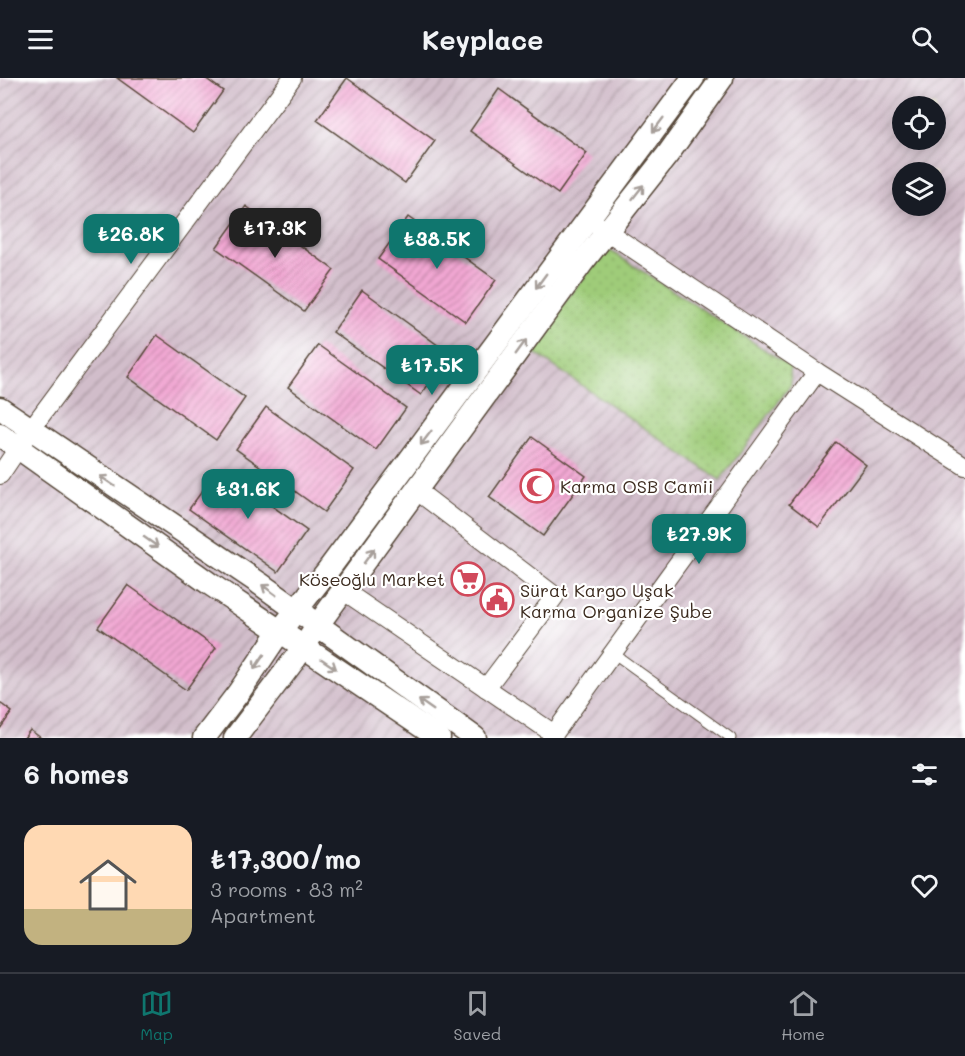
<!DOCTYPE html>
<html lang="en">
<head>
<meta charset="utf-8">
<style>
	body { margin:0; font-family:Mali,sans-serif; background:#20242c; color:#f1f3f6; height:100vh; display:flex; flex-direction:column; font-size:22px; white-space:nowrap }
	* { box-sizing:border-box; margin:0 }
	p { font-size:20px; color:#9ea1a6 }
	.icon { flex:none; width:33px; height:33px; fill:none; stroke:currentColor; stroke-width:2; stroke-linecap:round; stroke-linejoin:round }
	.map { position:relative; height:660px; overflow:hidden }
	.sheet { display:flex; flex-direction:column; background:#171b24; flex:1 }
	.sheet>* { flex:none }
	.fabs { position:absolute; left:892px; top:18px; display:grid; gap:12px }
	.fabs a { display:grid; place-items:center; width:54px; height:54px; border-radius:50%; background:#171b24; box-shadow:0 3px 15px #0003; font-size:30px }
	.price { position:absolute; translate:-50% -51px; padding:0 14px; border-radius:12px; background:#0f766e; color:#fff; font-size:20px; line-height:39px; filter:drop-shadow(0 2px 3px #0008) }
	.price::after { content:''; position:absolute; left:50%; top:36px; width:18px; height:14px; margin-left:-9px; background:inherit; clip-path:polygon(0 0,100% 0,50% 100%) }
	.price.current { background:#222; color:#fff }
	ul { padding:0; list-style:none }
	li { display:flex; align-items:center; gap:18px; height:150px; padding:0 24px }
	li+li { border-top:2px solid #363941 }
	li span { display:grid; place-items:center; flex:none; width:168px; height:120px; border-radius:18px; color:#555 }
	li>.icon { margin-inline-start:auto }
	span .icon { width:72px; height:72px; fill:#fffc; stroke-width:1 }
	li b { font-size:26px }
	h2 { display:flex; justify-content:space-between; align-items:center; height:72px; padding:0 24px; font-size:26px }
	header { display:flex; justify-content:space-between; align-items:center; height:78px; padding:0 24px; background:#171b24; font-size:27px; font-weight:700 }
	.dock { display:flex; justify-content:space-around; align-items:center; height:84px; border-top:2px solid #363941; background:#171b24; font-size:16px; color:#9ea1a6 }
	.dock a { display:grid; justify-items:center; gap:3px }
	.dock .current { color:#0f766e }
	.map>svg:first-child { display:block }
	.industrial { fill:url(#industrial-furrows); fill-rule:evenodd }
	.park { fill:url(#park-dots); stroke:#6d7b4c; stroke-width:1.5 }
	.building { fill:url(#building-hatch) }
	.lines { fill:none; stroke-linecap:round; stroke-linejoin:round }
	.service-casing { stroke:#554637; stroke-width:11 }
	.minor-casing { stroke:#554637; stroke-width:20 }
	.tertiary-casing { stroke:#554637; stroke-width:25 }
	.service { stroke:#fff; stroke-width:9 }
	.minor { stroke:#fff; stroke-width:18 }
	.tertiary { stroke:#fff; stroke-width:22 }
	.oneway { stroke:#a79f9a }
	.labels { text-anchor:middle; dominant-baseline:central; stroke-width:4.5; stroke-linejoin:round; paint-order:stroke }
	.poi-label { font-size:18px; fill:#3b2a1e; stroke:#fff; text-anchor:start }
</style>
</head>
<body>
<header><svg class="icon" aria-label="menu" viewBox="0 0 24 24"><path d="M4 6h16M4 12h16M4 18h16"/></svg>Keyplace<svg class="icon" aria-label="search" viewBox="0 0 24 24"><circle cx="10" cy="10" r="6"/><path d="M15 15l6 6"/></svg></header>
<div class="map">
<svg width="965" height="660" viewBox="0 0 965 660">
	<defs>
		<pattern id="industrial-furrows" width="10" height="10" patternUnits="userSpaceOnUse" patternTransform="scale(1.5)"><rect width="10" height="10" fill="#d1bdca"/><path d="M-1 1l2-2M0 10L10 0M9 11l2-2" fill="none" stroke="#ab9aa3"/></pattern>
		<pattern id="park-dots" width="8" height="8" patternUnits="userSpaceOnUse" patternTransform="scale(1.5)"><rect width="8" height="8" fill="#9fcc79"/><path d="M2 2h.1M6 6h.1" fill="none" stroke="#8aaf68" stroke-width="1.8" stroke-linecap="round"/></pattern>
		<pattern id="building-hatch" width="6" height="6" patternUnits="userSpaceOnUse" patternTransform="scale(1.5)"><rect width="6" height="6" fill="#f2a7d3"/><path d="M-1 1l2-2M0 6l6-6M5 7l2-2" fill="none" stroke="#c588ab"/></pattern>
	</defs>
	<rect width="100%" height="100%" fill="#fff"/>
	<filter id="ink" filterUnits="userSpaceOnUse"><feTurbulence type="fractalNoise" baseFrequency=".0167" numOctaves="2"/><feDisplacementMap in="SourceGraphic" scale="12" xChannelSelector="R" yChannelSelector="G"/><feConvolveMatrix kernelMatrix="1 2 1 2 8 2 1 2 1" color-interpolation-filters="sRGB"/></filter>
	<filter id="wash" filterUnits="userSpaceOnUse"><feTurbulence type="fractalNoise" baseFrequency=".008" numOctaves="4" result="noise"/><feDisplacementMap in="SourceGraphic" scale="24" xChannelSelector="R" yChannelSelector="G"/><feGaussianBlur stdDeviation="1.35" result="paint"/><feColorMatrix in="noise" values="0 0 0 0 0 0 0 0 0 0 0 0 0 0 0 0 0 1.4 0 .05"/><feComposite in="paint" operator="in"/></filter>
	<g filter="url(#wash)">
		<rect width="100%" height="100%" fill="#ebe4c4"/>
		<path class="industrial" d="M0 0H965V660H0ZM903 28H936V62H903ZM903 94H936V128H903Z"/>
		<polygon class="park" points="606,170 790,288 791,307 720,402 529,271"/>
		<g id="blocks">
			<g class="building">
				<polygon points="117,0 205,0 223,13 193,55"/>
				<polygon points="347,0 435,63 405,105 317,42"/>
				<polygon points="499,11 587,75 558,116 470,53"/>
				<polygon points="246,128 334,192 304,233 216,170"/>
				<polygon points="408,139 496,202 466,244 378,181"/>
				<polygon points="362,212 450,276 421,317 333,254"/>
				<polygon points="157,257 245,320 216,362 128,299"/>
				<polygon points="318,267 406,330 376,372 288,309"/>
				<polygon points="266,329 354,392 324,434 236,371"/>
				<polygon points="532,359 586,398 543,458 489,419"/>
				<polygon points="836,364 866,387 819,449 789,426"/>
				<polygon points="219,390 307,453 278,494 189,431"/>
				<polygon points="128,507 216,570 186,612 98,549"/>
				<polygon points="0,625 12,634 0,651"/>
				<polygon points="30,652 41,660 24,660"/>
			</g>
		</g>
	</g>
	<g filter="url(#ink)">
		<use href="#blocks" fill-opacity="0" stroke="#554637" stroke-width="1.5"/>
		<g class="lines">
			<defs>
				<polyline id="service" points="613,575 731,660"/>
				<g id="minor">
					<polyline points="596,146 817,294 965,388"/>
					<polyline points="0,397 31,351 292,0"/>
					<polyline points="416,412 555,518 486,610"/>
					<polyline points="344,513 554,656"/>
					<polyline points="551,660 817,294"/>
				</g>
				<g id="tertiary">
					<polyline points="0,330 259,505 475,660"/>
					<polyline points="0,357 210,506 439,660"/>
					<polyline points="204,660 239,614 280,553 328,492 693,0"/>
					<polyline points="235,660 304,569 317,548 582,185 668,76 722,0"/>
				</g>
			</defs>
			<use href="#service" class="service-casing"/>
			<use href="#minor" class="minor-casing"/>
			<use href="#tertiary" class="tertiary-casing"/>
			<use href="#service" class="service"/>
			<use href="#minor" class="minor"/>
			<use href="#tertiary" class="tertiary"/>
		</g>
		<defs><path id="oneway-shaft" d="M-6 0H5M1.5-3L5.5 0L1.5 3" fill="none" stroke-width="1.6" stroke-linecap="round" stroke-linejoin="round" transform="scale(1.5)"/></defs>
		<g class="oneway">
			<use href="#oneway-shaft" transform="translate(658 47) rotate(127)"/>
			<use href="#oneway-shaft" transform="translate(638 114) rotate(-52)"/>
			<use href="#oneway-shaft" transform="translate(541 203) rotate(126)"/>
			<use href="#oneway-shaft" transform="translate(521 269) rotate(-54)"/>
			<use href="#oneway-shaft" transform="translate(426 360) rotate(127)"/>
			<use href="#oneway-shaft" transform="translate(107 403) rotate(-146)"/>
			<use href="#oneway-shaft" transform="translate(151 464) rotate(35)"/>
			<use href="#oneway-shaft" transform="translate(369 478) rotate(-54)"/>
			<use href="#oneway-shaft" transform="translate(269 512) rotate(-144)"/>
			<use href="#oneway-shaft" transform="translate(259 584) rotate(124)"/>
			<use href="#oneway-shaft" transform="translate(329 586) rotate(34)"/>
			<use href="#oneway-shaft" transform="translate(426 627) rotate(-145)"/>
		</g>
	</g>
	<defs>
		<symbol id="mosque-ring" viewBox="-11 -11 22 22"><circle r="9.5" fill="#fff" stroke="#d1495b" stroke-width="1.5"/><path d="M3.5-4.9A6 6 0 1 0 3.5 4.9A5 5 0 1 1 3.5-4.9Z" fill="#d1495b"/></symbol>
		<symbol id="supermarket-ring" viewBox="-11 -11 22 22"><circle r="9.5" fill="#fff" stroke="#d1495b" stroke-width="1.5"/><path d="M-6-5.5h2.5l.6 2H6L4.5 2H-2.5L-4.4-4H-6ZM-1.5 3.2a1.3 1.3 0 1 0 .1 0ZM3 3.2a1.3 1.3 0 1 0 .1 0Z" fill="#d1495b"/></symbol>
		<symbol id="civic-ring" viewBox="-11 -11 22 22"><circle r="9.5" fill="#fff" stroke="#d1495b" stroke-width="1.5"/><path d="M-.6-6.5H3V-4.5H.6V-3L4-1V1h2V6H-6V1h2V-1L-.6-3ZM-1.2 2.5V6h2.4V2.5Z" fill="#d1495b"/></symbol>
	</defs>
	<g fill-rule="evenodd">
		<use href="#mosque-ring" x="518" y="389" width="38" height="38"/>
		<use href="#supermarket-ring" x="449" y="482" width="38" height="38"/>
		<use href="#civic-ring" x="478" y="503" width="38" height="38"/>
	</g>
	<g class="labels">
		<g class="poi-label">
			<text x="560" y="408">Karma OSB Camii</text>
			<text x="445" y="501" text-anchor="end">Köseoğlu Market</text>
			<text x="520" y="512">Sürat Kargo Uşak<tspan x="520" dy="21">Karma Organize Şube</tspan></text>
		</g>
	</g>
</svg>
<div class="fabs">
<a><svg class="icon" aria-label="locate" viewBox="0 0 24 24"><circle cx="12" cy="12" r="6"/><path d="M12 2v4M12 18v4M2 12h4M18 12h4"/></svg></a>
<a><svg class="icon" aria-label="layers" viewBox="0 0 24 24"><path d="M12 4l9 5-9 5-9-5zM3 14l9 5 9-5"/></svg></a>
</div>
<b class="price current" style="left:275px;top:181px">₺17.3K</b>
<b class="price" style="left:131px;top:187px">₺26.8K</b>
<b class="price" style="left:437px;top:192px">₺38.5K</b>
<b class="price" style="left:432px;top:318px">₺17.5K</b>
<b class="price" style="left:248px;top:442px">₺31.6K</b>
<b class="price" style="left:699px;top:487px">₺27.9K</b>
</div>
<section class="sheet">
<h2>6 homes<svg class="icon" aria-label="filters" viewBox="0 0 24 24"><path d="M4 7h16M4 17h16"/><circle cx="9" cy="7" r="2"/><circle cx="15" cy="17" r="2"/></svg></h2>
<ul>
<li><span style="background:linear-gradient(#ffd9b3 70%,#c2b280 0)"><svg class="icon" aria-label="home" viewBox="0 0 24 24"><path d="M3 11l9-7 9 7M6 9v11h12V9"/></svg></span><div><b>₺17,300/mo</b><p>3 rooms · 83 m²</p><p>Apartment</p></div><svg class="icon" aria-label="heart" viewBox="0 0 24 24"><path d="M12 20l-8-8c-3-5 5-10 8-4 3-6 11-1 8 4z"/></svg></li>
</ul>
</section>
<nav class="dock">
<a class="current"><svg class="icon" aria-label="map" viewBox="0 0 24 24"><path d="M3 6l6-2 6 2 6-2v14l-6 2-6-2-6 2zM9 4v14M15 6v14"/></svg>Map</a>
<a><svg class="icon" aria-label="saved" viewBox="0 0 24 24"><path d="M7 4h10v16l-5-4-5 4z"/></svg>Saved</a>
<a><svg class="icon" aria-label="home" viewBox="0 0 24 24"><path d="M3 11l9-7 9 7M6 9v11h12V9"/></svg>Home</a>
</nav>
</body>
</html>
